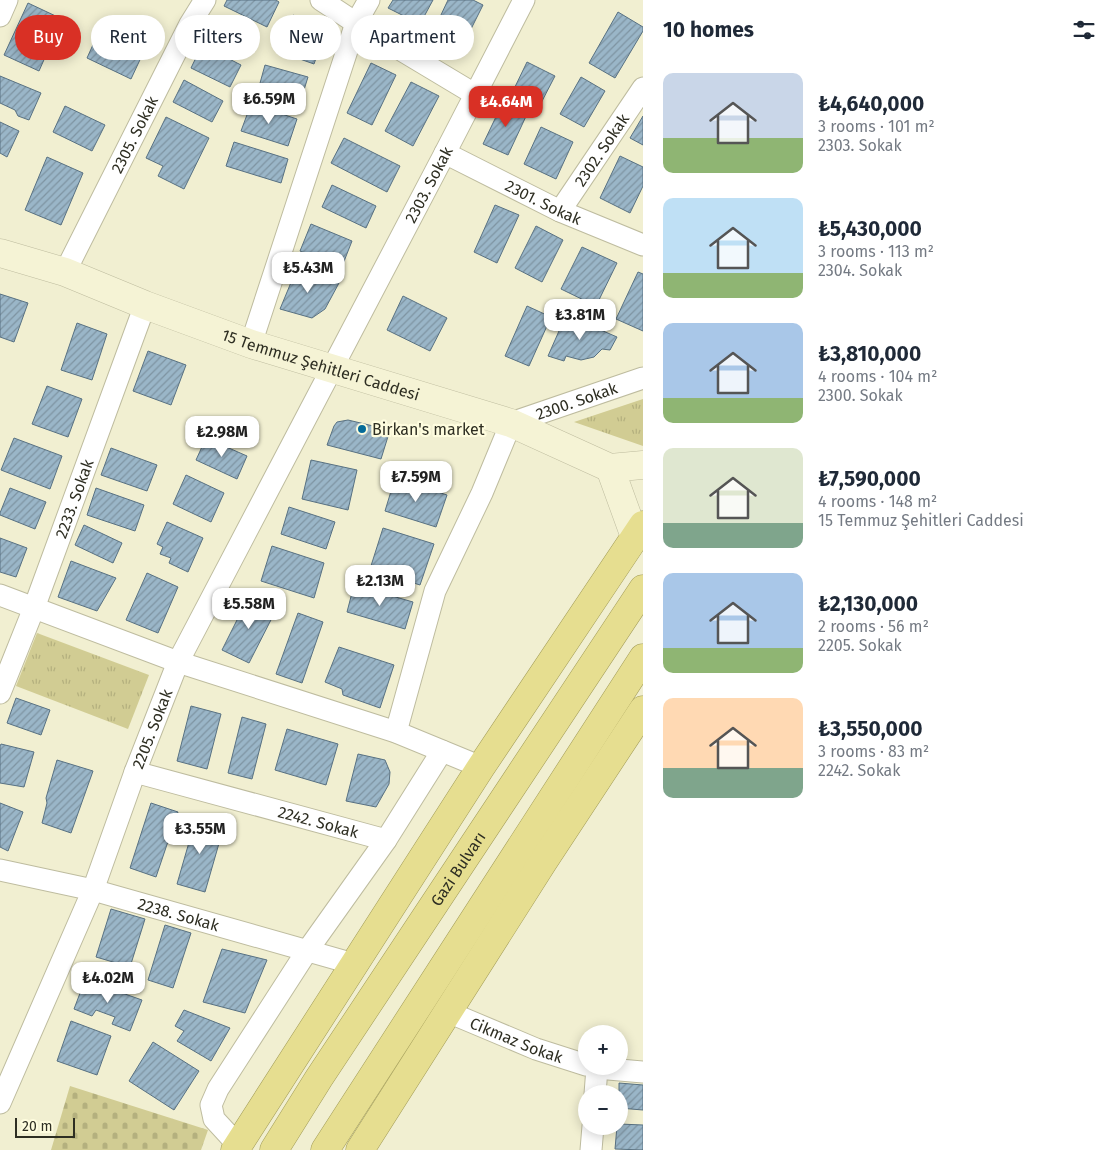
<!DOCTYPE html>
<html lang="en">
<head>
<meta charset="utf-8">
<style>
	body { margin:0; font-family:"Fira Sans",sans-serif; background:#f6f6f7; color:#1f2937; height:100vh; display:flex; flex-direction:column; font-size:19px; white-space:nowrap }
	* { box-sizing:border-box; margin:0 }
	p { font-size:16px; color:#747a83 }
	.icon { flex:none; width:28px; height:28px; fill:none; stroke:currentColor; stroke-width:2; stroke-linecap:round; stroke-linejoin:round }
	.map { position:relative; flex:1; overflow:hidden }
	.details { display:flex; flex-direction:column; background:#fff; width:475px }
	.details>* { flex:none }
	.banner { position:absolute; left:15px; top:15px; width:475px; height:45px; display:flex; gap:10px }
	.tools { position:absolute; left:578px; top:1025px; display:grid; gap:10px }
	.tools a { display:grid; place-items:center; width:50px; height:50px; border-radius:50%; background:#fff; box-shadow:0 2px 12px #0003; font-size:25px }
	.scale { position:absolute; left:15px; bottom:12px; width:60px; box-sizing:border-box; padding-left:5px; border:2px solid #2e2e22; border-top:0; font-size:14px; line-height:18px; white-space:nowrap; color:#2e2e22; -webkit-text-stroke:4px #fefcde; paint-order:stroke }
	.price { position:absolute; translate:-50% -42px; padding:0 11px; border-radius:10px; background:#fff; color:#222; font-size:16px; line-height:32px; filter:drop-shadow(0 1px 2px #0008) }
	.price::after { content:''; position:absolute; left:50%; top:30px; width:15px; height:11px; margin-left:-8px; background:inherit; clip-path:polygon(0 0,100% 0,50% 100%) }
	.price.active { background:#d93025; color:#fff }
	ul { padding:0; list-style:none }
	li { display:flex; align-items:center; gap:15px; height:125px; padding:0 20px }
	li span { display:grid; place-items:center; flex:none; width:140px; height:100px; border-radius:10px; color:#555 }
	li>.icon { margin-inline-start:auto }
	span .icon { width:60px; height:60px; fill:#fffc; stroke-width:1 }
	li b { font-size:21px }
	h2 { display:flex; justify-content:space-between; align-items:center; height:60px; padding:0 20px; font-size:21px }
	.pill { padding:0 18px; border-radius:22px; background:#fff; box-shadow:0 2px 12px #0003; font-size:18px; line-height:45px }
	.pill.active { background:#d93025; color:#fff }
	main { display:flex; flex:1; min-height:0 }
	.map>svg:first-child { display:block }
	.grass { fill:url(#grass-tufts) }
	.cemetery { fill:url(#cemetery-stones) }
	.building { fill:url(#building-hatch); stroke:#587182 }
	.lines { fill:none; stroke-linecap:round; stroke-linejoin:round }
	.minor-casing { stroke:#bebc9f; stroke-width:23 }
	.secondary-casing { stroke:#bebc9f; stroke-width:29 }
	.trunk-casing { stroke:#a19b57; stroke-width:29 }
	.minor { stroke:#fff; stroke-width:21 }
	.secondary { stroke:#f5f3d5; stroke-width:28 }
	.trunk { stroke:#e6de90; stroke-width:28 }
	.poi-dot { fill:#066b99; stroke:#fefcde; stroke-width:2 }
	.labels { text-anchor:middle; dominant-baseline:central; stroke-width:4.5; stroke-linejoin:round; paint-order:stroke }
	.street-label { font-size:16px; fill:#2e2e22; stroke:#fefcde }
	.poi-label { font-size:16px; fill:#2e2e22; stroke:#fefcde; text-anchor:start }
</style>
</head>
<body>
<main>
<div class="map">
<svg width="643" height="1150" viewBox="0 0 643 1150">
	<defs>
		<pattern id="grass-tufts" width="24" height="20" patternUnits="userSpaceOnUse" patternTransform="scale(1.25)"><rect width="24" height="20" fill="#d1cc93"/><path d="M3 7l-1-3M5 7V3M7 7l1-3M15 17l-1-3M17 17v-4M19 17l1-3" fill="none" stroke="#b4b07e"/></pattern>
		<pattern id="cemetery-stones" width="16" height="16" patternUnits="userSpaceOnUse" patternTransform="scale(1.25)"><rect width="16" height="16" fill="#d1cc93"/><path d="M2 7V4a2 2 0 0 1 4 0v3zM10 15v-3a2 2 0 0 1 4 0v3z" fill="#b4b07e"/></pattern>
		<pattern id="building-hatch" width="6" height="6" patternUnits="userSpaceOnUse" patternTransform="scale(1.25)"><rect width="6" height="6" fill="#9ab6c8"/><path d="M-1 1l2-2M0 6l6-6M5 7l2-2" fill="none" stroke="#7e94a2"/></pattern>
	</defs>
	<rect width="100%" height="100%" fill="#f1efd1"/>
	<g class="grass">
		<polygon points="643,399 643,446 574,422"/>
		<polygon points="37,633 149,675 128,729 16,686"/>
	</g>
	<polygon class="cemetery" points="70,1086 208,1130 201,1150 51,1150"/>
	<g class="building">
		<polygon points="227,0 276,0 279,2 267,27 224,6"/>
		<polygon points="393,0 433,0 420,24 388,8"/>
		<polygon points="448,0 473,0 483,5 461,49 432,34"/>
		<polygon points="28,3 62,19 39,71 4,55"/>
		<polygon points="618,12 643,27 643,31 615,78 589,63"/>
		<polygon points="293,15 325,33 314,64 280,52"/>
		<polygon points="101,27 145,49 131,79 87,58"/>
		<polygon points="202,45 241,65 230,87 191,68"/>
		<polygon points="527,62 555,76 540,105 513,91"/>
		<polygon points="371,63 396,75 372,125 347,113"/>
		<polygon points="265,65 308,77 299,106 257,94"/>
		<polygon points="0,76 41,93 29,120 18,116 15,110 0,103"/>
		<polygon points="581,77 605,91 584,127 560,114"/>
		<polygon points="184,80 223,101 212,122 173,102"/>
		<polygon points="411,82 439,96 413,146 385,131"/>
		<polygon points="504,100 528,112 508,155 483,144"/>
		<polygon points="251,104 297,119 288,146 241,131"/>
		<polygon points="65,106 105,125 92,151 53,132"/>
		<polygon points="643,116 643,145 630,138"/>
		<polygon points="166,117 209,138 184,189 158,176 163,166 146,158"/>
		<polygon points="0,122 19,131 7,157 0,153"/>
		<polygon points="541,127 573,142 556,179 524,164"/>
		<polygon points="344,138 400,166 387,192 331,163"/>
		<polygon points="234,142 288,159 281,183 226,166"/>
		<polygon points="620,156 643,167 643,186 630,213 600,198"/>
		<polygon points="47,157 83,173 61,225 25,210"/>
		<polygon points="332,185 376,206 366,228 322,207"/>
		<polygon points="495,205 519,215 497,263 474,252"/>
		<polygon points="311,224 352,241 341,269 300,251"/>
		<polygon points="536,226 563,240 542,282 515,268"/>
		<polygon points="582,247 617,263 596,306 561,289"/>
		<polygon points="297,268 339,283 325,309 312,318 280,309"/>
		<polygon points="638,272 643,274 643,331 616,319"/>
		<polygon points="0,294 28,303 14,342 0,337"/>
		<polygon points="403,296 447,318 430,351 387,330"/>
		<polygon points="527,306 551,317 529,366 505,356"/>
		<polygon points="566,315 617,337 610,350 602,349 594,357 581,360 566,356 564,361 548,356"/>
		<polygon points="77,323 107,334 92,380 61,370"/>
		<polygon points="148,351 186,365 171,405 133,391"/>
		<polygon points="47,386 82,399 68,437 32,424"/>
		<polygon points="348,420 390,430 381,459 327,445 334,426 337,422"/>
		<polygon points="14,438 62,456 50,489 1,470"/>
		<polygon points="206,438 247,456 237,479 196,460"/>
		<polygon points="111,448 157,465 147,491 101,475"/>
		<polygon points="311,460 357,470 348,510 302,499"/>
		<polygon points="186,475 224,493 211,522 173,504"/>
		<polygon points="395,478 447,495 436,527 385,511"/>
		<polygon points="10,488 46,502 35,529 0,515 0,513"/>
		<polygon points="96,488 144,505 135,531 87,515"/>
		<polygon points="289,507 335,522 326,549 281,534"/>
		<polygon points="167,522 203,538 188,572 169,563 171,558 160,554 163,547 157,544"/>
		<polygon points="84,525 122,543 113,563 75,545"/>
		<polygon points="383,528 434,544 420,585 370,569"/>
		<polygon points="0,538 27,548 16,577 0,572"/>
		<polygon points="272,546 324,563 314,598 261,581"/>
		<polygon points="71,561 116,578 97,611 58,597"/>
		<polygon points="147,573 178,587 158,633 126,620"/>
		<polygon points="354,585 413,602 405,629 347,612"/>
		<polygon points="249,596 276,610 249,663 222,650"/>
		<polygon points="298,613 323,622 302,683 276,674"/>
		<polygon points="339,647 394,665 380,708 343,695 342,689 325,682"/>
		<polygon points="16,698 50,710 41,735 7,723"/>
		<polygon points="191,706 221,714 207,769 177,761"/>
		<polygon points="242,717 266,724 252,779 228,773"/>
		<polygon points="287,729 338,744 326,785 275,770"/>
		<polygon points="1,744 34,752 24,787 0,783 0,746"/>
		<polygon points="358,754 385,760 390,772 389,784 376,807 346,801"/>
		<polygon points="57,760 93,771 71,833 42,823 47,803 46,798"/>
		<polygon points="0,803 23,812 8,851 0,847"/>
		<polygon points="151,803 178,812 156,877 130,868"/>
		<polygon points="196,818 224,826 205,892 177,884"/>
		<polygon points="111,909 145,919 130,967 96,957"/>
		<polygon points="165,925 191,933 173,988 148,980"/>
		<polygon points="222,949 267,960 245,1013 203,1002"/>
		<polygon points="85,980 142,1000 130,1031 112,1024 115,1017 96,1010 92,1016 74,1009"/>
		<polygon points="184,1010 230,1028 211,1061 177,1041 184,1031 175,1026"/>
		<polygon points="71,1021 111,1036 97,1075 57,1061"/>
		<polygon points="153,1042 199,1071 174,1110 129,1081"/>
		<polygon points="619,1083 643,1085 643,1110 619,1108"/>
		<polygon points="619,1124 643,1125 643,1150 615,1149 617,1126 619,1126"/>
	</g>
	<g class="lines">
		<defs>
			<g id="minor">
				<polyline points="321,0 356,23 476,95"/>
				<polyline points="0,16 7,0"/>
				<path id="s1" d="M445 153 560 211 643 245"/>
				<path id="s2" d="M560 211 643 88"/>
				<path id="s3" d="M65 272 190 24 205 0"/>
				<polyline points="251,344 356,23 369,0"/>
				<polyline points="0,595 178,662 396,732 481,767"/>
				<path id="s4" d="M0 693 34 608 145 305"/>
				<path id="s5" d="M396 732 435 591 482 493 511 423 643 378"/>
				<path id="s6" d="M135 772 386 840"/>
				<path id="s7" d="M0 870 93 890 354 964"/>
				<path id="s8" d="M448 1012 536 1049 586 1065"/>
				<polyline points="591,1066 597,1068 643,1072"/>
				<polyline points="595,1094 597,1068"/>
				<path id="s9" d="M0 1103 93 890 135 772 178 662 445 153 524 0"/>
				<polyline points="238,1145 214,1119 211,1105 218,1089 307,951 386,840 442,751"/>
				<polyline points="591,1150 593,1126"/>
			</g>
			<g id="secondary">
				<path id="s10" d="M0 253 65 272 145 305 251 344 511 423 610 468 643 465"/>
				<polyline points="610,468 635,537"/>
			</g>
			<g id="trunk">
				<polyline points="235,1150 481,767 643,525"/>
				<path id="s11" d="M274 1150 319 1078 643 589"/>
				<polyline points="325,1150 643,658"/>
				<polyline points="360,1150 543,862 643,710"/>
			</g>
		</defs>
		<use href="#minor" class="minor-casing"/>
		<use href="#secondary" class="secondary-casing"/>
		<use href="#trunk" class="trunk-casing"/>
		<use href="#minor" class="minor"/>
		<use href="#secondary" class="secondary"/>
		<use href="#trunk" class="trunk"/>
	</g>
	<circle class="poi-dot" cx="362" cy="429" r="5"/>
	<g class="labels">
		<g class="street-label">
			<text stroke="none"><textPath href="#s3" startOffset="154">2305. Sokak</textPath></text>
			<text stroke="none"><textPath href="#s2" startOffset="74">2302. Sokak</textPath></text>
			<text stroke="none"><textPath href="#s9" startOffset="1015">2303. Sokak</textPath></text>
			<text stroke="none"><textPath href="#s1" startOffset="110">2301. Sokak</textPath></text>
			<text stroke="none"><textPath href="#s10" startOffset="340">15 Temmuz Şehitleri Caddesi</textPath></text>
			<text stroke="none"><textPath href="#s5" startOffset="400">2300. Sokak</textPath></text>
			<text stroke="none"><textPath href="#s4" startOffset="208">2233. Sokak</textPath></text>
			<text stroke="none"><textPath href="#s9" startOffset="404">2205. Sokak</textPath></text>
			<text stroke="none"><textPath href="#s6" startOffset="190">2242. Sokak</textPath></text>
			<text stroke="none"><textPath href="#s11" startOffset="336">Gazi Bulvarı</textPath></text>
			<text stroke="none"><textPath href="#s7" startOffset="184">2238. Sokak</textPath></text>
			<text stroke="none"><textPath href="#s8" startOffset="74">Cikmaz Sokak</textPath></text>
		</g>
		<g class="poi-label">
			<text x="372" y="429">Birkan's market</text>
		</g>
	</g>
</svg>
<div class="tools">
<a>+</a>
<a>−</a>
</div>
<div class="scale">20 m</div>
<b class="price" style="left:269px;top:125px">₺6.59M</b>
<b class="price active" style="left:506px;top:128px">₺4.64M</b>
<b class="price" style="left:308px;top:294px">₺5.43M</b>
<b class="price" style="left:580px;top:341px">₺3.81M</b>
<b class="price" style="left:222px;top:458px">₺2.98M</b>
<b class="price" style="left:416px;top:503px">₺7.59M</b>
<b class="price" style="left:380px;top:607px">₺2.13M</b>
<b class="price" style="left:249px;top:630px">₺5.58M</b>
<b class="price" style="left:200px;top:855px">₺3.55M</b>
<b class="price" style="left:108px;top:1004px">₺4.02M</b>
<div class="banner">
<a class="pill active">Buy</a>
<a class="pill">Rent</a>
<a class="pill">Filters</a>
<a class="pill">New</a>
<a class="pill">Apartment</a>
</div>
</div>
<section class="details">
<h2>10 homes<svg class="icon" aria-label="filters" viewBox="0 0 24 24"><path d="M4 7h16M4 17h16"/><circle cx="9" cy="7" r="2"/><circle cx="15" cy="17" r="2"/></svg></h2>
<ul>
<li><span style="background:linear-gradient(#c9d6e8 65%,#8fb573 0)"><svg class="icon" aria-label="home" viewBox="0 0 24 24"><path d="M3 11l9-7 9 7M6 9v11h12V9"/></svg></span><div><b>₺4,640,000</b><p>3 rooms · 101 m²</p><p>2303. Sokak</p></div></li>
<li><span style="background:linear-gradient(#bfe0f5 75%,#8fb573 0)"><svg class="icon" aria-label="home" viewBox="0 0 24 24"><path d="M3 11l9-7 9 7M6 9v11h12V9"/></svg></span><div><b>₺5,430,000</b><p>3 rooms · 113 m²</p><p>2304. Sokak</p></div></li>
<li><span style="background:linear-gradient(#a9c7e8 75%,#8fb573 0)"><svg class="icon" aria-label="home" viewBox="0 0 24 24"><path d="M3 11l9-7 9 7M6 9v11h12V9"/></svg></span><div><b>₺3,810,000</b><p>4 rooms · 104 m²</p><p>2300. Sokak</p></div></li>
<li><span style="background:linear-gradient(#dfe7d0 75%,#7fa58c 0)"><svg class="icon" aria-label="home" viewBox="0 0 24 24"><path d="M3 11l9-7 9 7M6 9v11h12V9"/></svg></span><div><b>₺7,590,000</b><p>4 rooms · 148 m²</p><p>15 Temmuz Şehitleri Caddesi</p></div></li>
<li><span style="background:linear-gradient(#a9c7e8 75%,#8fb573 0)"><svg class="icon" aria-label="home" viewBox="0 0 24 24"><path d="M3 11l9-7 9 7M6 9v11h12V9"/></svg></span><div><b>₺2,130,000</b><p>2 rooms · 56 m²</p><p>2205. Sokak</p></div></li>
<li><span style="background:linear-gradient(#ffd9b3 70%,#7fa58c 0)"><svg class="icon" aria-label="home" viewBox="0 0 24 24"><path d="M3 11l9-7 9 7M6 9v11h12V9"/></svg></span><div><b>₺3,550,000</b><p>3 rooms · 83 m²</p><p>2242. Sokak</p></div></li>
</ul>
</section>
</main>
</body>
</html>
